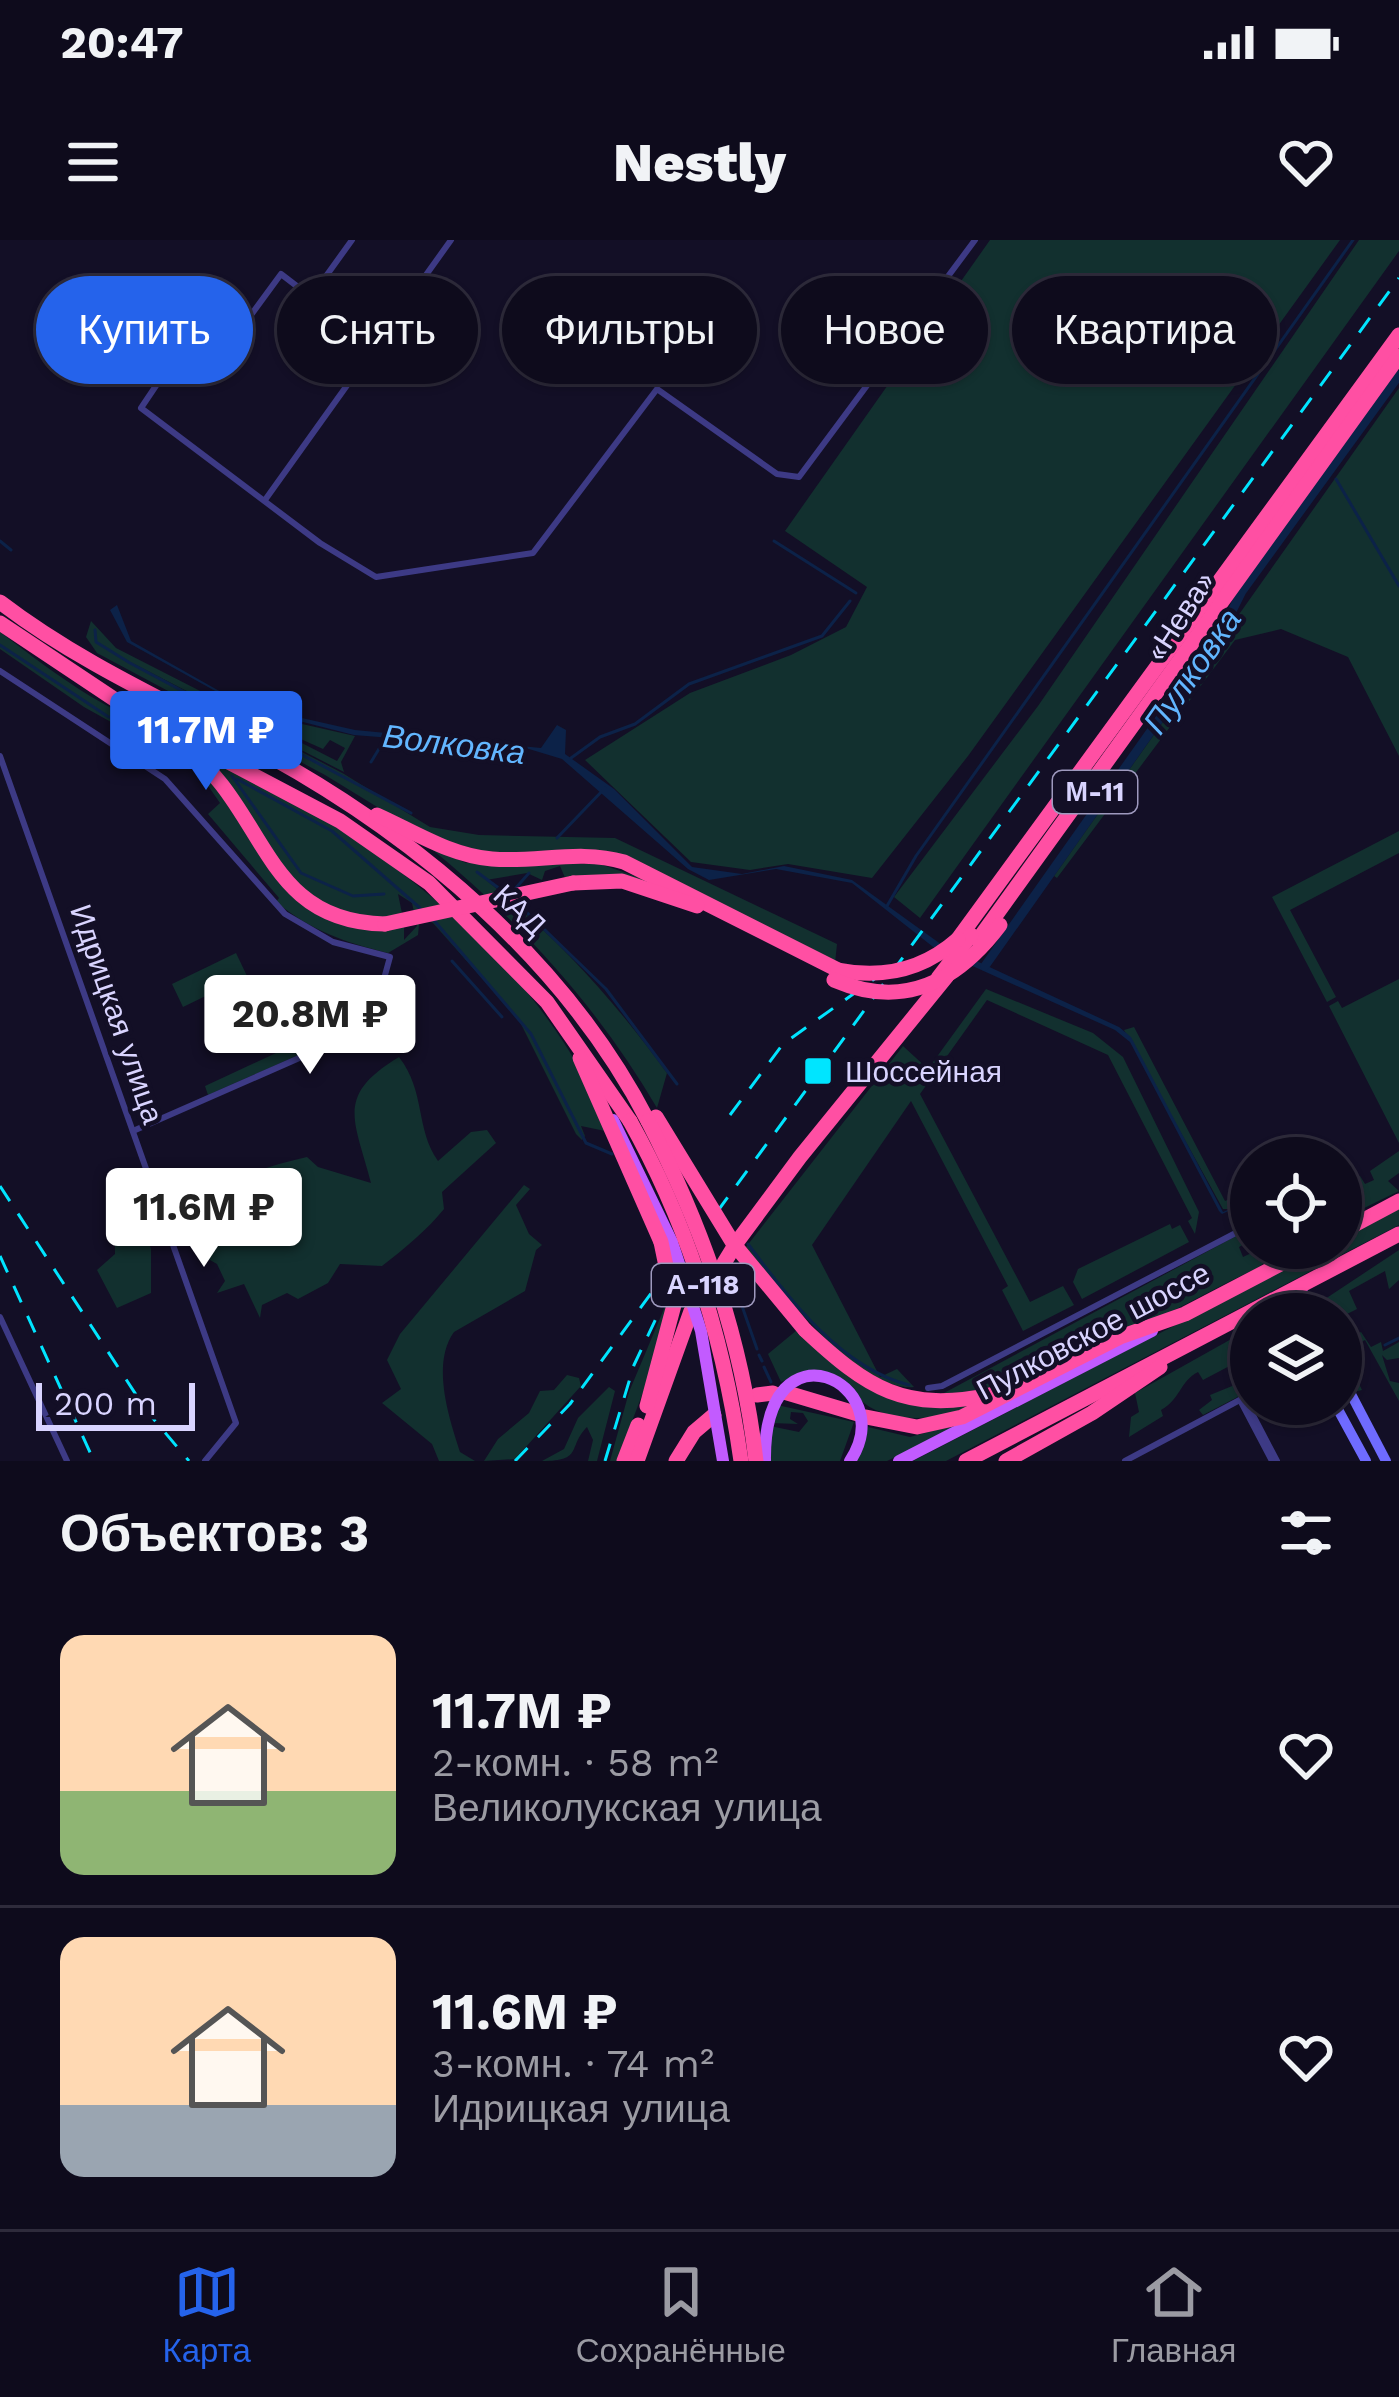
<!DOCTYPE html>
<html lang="ru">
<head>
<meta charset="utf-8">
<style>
	body { margin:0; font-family:"Work Sans",sans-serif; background:#171425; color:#f1f3f6; height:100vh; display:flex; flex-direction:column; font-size:45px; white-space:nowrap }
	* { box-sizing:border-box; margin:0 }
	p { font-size:39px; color:#9b9ba3 }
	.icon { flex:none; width:66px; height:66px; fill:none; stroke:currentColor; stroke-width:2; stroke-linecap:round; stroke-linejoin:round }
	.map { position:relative; height:1221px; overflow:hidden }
	.sheet { display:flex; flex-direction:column; background:#0e0b1c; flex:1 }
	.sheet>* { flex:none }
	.banner { position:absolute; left:36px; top:36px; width:1329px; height:108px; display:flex; gap:24px }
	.buttons { position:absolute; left:1230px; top:897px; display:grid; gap:24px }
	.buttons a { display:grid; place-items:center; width:132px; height:132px; border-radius:50%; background:#0e0b1c; box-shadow:0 3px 9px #0004,0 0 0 3px #2e2b3b; font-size:60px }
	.scale { position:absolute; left:36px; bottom:30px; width:159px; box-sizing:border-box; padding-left:12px; border:6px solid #d9d4ff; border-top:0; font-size:33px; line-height:42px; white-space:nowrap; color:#d9d4ff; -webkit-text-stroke:9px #130f26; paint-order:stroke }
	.price { position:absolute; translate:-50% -102px; padding:0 27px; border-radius:12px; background:#fff; color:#222; font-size:39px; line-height:78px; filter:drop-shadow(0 3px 6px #0008) }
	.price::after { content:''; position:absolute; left:50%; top:72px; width:36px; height:27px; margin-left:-18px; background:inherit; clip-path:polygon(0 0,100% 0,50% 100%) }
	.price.selected { background:#2563eb; color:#fff }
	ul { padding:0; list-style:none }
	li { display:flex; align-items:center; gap:36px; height:300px; padding:0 60px }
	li+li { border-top:3px solid #2e2b3b }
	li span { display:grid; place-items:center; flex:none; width:336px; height:240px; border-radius:24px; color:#555 }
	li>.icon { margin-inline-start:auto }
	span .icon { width:144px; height:144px; fill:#fffc; stroke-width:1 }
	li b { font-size:51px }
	h2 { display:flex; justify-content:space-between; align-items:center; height:144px; padding:0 60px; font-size:51px }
	.pill { padding:0 42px; border-radius:54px; background:#0e0b1c; box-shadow:0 3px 9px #0004,0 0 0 3px #2e2b3b; font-size:42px; line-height:108px }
	.pill.selected { background:#2563eb; color:#fff }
	.status { display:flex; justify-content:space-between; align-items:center; height:84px; padding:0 60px; background:#0e0b1c; direction:ltr }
	.status svg { height:33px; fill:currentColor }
	header { display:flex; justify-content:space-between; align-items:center; height:156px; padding:0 60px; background:#0e0b1c; font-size:54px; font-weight:800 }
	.menu { display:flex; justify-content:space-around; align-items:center; height:168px; border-top:3px solid #2e2b3b; background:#0e0b1c; font-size:33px; color:#9b9ba3 }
	.menu a { display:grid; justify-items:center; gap:6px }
	.menu .selected { color:#2563eb }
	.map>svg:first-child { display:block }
	.green { fill:#12302f }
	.water { fill:#0c2248 }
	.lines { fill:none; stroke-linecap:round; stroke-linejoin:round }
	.stream { stroke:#0c2248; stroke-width:3 }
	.river { stroke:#0c2248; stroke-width:9 }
	.street { stroke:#3d3a85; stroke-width:6 }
	.secondary { stroke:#6f6bff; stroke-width:10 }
	.primary { stroke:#c25bff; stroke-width:12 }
	.highway { stroke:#ff4fa3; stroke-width:15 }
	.rail { stroke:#00e5ff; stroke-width:3; stroke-dasharray:18 15; stroke-linecap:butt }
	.primary-bridge { stroke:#c25bff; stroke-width:12 }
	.highway-bridge { stroke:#ff4fa3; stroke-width:15 }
	.poi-dot { fill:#00e5ff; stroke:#130f26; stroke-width:4.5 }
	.labels { text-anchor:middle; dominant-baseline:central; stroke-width:9; stroke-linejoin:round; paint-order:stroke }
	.shield { fill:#130f26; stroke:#9e99be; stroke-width:3 }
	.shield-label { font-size:27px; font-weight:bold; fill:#d9d4ff }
	.street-label { font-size:30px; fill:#d9d4ff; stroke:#130f26 }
	.poi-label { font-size:30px; fill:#d9d4ff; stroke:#130f26; text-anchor:start }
	.water-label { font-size:33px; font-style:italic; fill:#62b6ff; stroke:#130f26 }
</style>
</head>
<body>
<div class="status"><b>20:47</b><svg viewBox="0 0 49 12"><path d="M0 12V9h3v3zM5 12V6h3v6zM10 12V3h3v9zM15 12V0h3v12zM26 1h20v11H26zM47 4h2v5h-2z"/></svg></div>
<header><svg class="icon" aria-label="menu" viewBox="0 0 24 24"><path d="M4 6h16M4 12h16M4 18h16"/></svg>Nestly<svg class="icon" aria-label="heart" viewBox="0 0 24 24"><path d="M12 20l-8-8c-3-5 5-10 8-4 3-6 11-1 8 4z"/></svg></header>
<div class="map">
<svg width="1399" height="1221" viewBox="0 0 1399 1221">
	<rect width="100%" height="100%" fill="#130f26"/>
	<g class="green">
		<polygon points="990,0 1340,0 968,516 872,638 788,624 750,630 691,622 585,520 690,453 791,415 846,387 867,347 785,291"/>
		<polygon points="1359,0 1399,0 1399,11 920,678 894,657 1038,466"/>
		<polygon points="1399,148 1399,516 1348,417 1281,389 1235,400 1057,638 1054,636"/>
		<polygon points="91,381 116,408 337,521 345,508 330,500 323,509 294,496 302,484 355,496 341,522 344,532 107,410 344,534 430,587 479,595 615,598 837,704 835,723 644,626 494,614 423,595 325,535 97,413 86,397"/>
		<path d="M0 392C29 414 59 437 90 456 123 476 162 491 193 515 278 580 259 703 404 687V700L417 686 412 663 398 654 403 678C277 698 273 584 206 518 240 528 274 550 305 568 432 644 554 749 610 892L581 886 585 896 582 900 576 894 519 780 433 683 420 675 418 695 388 713C344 702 312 691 276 662L279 658 208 574 220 563 197 530 84 467 0 409Z"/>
		<polygon points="1399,591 1399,613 1290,670 1336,757 1327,762 1272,657"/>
		<path d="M428 606 466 623 600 624 652 642 566 640 560 626 545 631 542 640 527 633 486 640C558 698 613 759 667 833L657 868C597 766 520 681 428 606Z"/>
		<polygon points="236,713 247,736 183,767 172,744"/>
		<polygon points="1399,739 1399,903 1329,766 1338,761 1342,768"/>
		<path d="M986 749 1093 793 1123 817 1199 972 1195 994 1188 981 1192 978 1108 815 987 760 920 854 1030 1062 1063 1046 1074 1065 1023 1091 1002 1050 1008 1046 911 861 812 1005 880 1137 897 1129 914 1147C858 1152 779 1048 746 1007L903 806 928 829Z"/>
		<polygon points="1134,787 1225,961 1232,958 1237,969 1223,969 1124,790"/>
		<polygon points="317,794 320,800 302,808 303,813 208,855 205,846"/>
		<path d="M399 817C426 852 415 888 438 921L471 892 487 890 496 903 442 952 444 969C427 990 404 1009 382 1026L340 1024 328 1043 298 1059 287 1053 262 1065 260 1078 244 1044 217 1053 225 1041 217 1024 194 1011C194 944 253 930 307 917L318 927 371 943C355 880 334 856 399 817Z"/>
		<polygon points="1399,911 1399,933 1388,941 1399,951 1356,972 1342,946 1360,936 1365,944 1374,940 1370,931"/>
		<path d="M524 945 530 949 516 965 529 994 542 1005 536 1010 525 1051 454 1092C431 1124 449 1178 460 1212L475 1221H439L432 1204 382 1163 401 1149 387 1120 400 1094Z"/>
		<polygon points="130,950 151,1009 151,1053 117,1068 97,1030 115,1014 114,959"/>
		<polygon points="1399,968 1399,985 1316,1028 1310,1015 1331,1008 1331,1018 1337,1015 1334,1008 1341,1008 1341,999"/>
		<polygon points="1170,984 1172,989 1180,985 1189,1002 1082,1059 1073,1042 1078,1029"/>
		<path d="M1238 995 1248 1002 1239 1007 1243 1017 1262 1008H1284L1257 1028C1177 1066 1028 1155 944 1153Z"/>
		<polygon points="1399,1010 1399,1040 1389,1049 1385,1031 1349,1051 1357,1069 1341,1077 1317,1074 1313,1067"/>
		<polygon points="1305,1018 1311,1031 946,1221 913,1221"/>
		<polygon points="666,1064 659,1110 617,1221 610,1221 629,1152"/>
		<path d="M1251 1088V1116L1241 1122 1251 1150 1203 1175 1199 1170 1212 1160 1210 1155 1247 1140 1237 1122 1203 1140 1198 1132C1180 1141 1180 1160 1161 1170L1163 1176 1129 1197 1131 1177 1139 1172 1135 1153Z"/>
		<path d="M797 1090C850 1139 897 1179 974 1163 947 1181 892 1185 864 1163 832 1138 830 1118 781 1142L768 1114Z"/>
		<polygon points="1361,1092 1371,1107 1381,1102 1383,1111 1399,1102 1399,1118 1387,1120 1382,1115 1390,1141 1399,1143 1399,1161 1365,1100 1343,1111 1362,1150 1353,1152 1341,1128 1341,1103"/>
		<polygon points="567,1135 579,1138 581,1146 515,1219 484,1221 498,1199 529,1173 540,1151 554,1150"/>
		<path d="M609 1147 615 1151 597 1221H588L593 1200 587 1187C567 1207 584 1221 542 1221L564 1209 578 1178Z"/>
		<polygon points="777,1165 854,1182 840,1221 771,1221 770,1186 799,1192 808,1181 803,1173 791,1172 790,1179 798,1184 771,1183"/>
		<polygon points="965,1182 887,1221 856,1221 868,1187 910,1197"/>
	</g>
	<polygon class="water" points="117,365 131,401 244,465 355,490 541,508 557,485 566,490 565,514 614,549 692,627 742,634 784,626 852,640 942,705 1119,787 1131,797 1223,972 1251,960 1222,974 1219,971 1130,802 1115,790 937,710 852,643 776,629 709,640 688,629 562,519 529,509 354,495 244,467 127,402 110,370"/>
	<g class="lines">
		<g class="stream">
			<polyline points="1336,239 1399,346"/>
			<polyline points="0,301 11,310"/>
			<polyline points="774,301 856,353"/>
			<polyline points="95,390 96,402 130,423 411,573"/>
			<polyline points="0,405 107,476 173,508"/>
			<polyline points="571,518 600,497 635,484 689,444 822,396 850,361"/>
			<polyline points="371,522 385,499"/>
			<polyline points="232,536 301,633 353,656 384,654"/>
			<polyline points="237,539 332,591 420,668"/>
			<polyline points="557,598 605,548"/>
			<polyline points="477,632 504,652"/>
			<polyline points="514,650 529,633"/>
			<polyline points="516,662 606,749 677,844"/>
			<polyline points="887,666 916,616 1353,0"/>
			<polyline points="432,678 531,794 586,903 612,914"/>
			<polyline points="452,721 502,777"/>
			<path d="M748 1004C788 1058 841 1128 909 1145"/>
			<polyline points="752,1033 735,1046 757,1109"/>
			<polyline points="1385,1105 1399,1098"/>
			<polyline points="759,1115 762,1121"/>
			<polyline points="764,1127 771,1142"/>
		</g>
		<polyline class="river" points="985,726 1223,389 1242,351 1399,135"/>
		<g class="street">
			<polyline points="352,0 311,57 281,34 210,131 180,110 141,168 320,303 376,337 533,313 657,149 777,234 799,237 975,0"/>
			<polyline points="265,260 451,0"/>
			<polyline points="0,431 165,539 285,674 333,702 390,717 377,764 347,797 133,891"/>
			<polyline points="0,516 236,1183 205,1221"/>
			<polyline points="1341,961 1360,979"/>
			<polyline points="0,1077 67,1221"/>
			<polyline points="928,1148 942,1146 1251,985"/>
			<polyline points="1244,1158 1277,1221"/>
			<polyline points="1240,1160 1272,1221"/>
			<polyline points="1125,1221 1251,1154"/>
		</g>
		<g class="secondary">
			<polyline points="1304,1044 1301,1056 1309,1074"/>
			<polyline points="1270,1063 1287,1074"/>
			<polyline points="1341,1135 1386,1221"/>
			<polyline points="1335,1164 1366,1221"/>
		</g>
		<g class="primary">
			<polyline points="613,880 672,1002"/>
			<polyline points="899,1221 1152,1091"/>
		</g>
		<g class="highway">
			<path d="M0 362C81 424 173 464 262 512 418 597 566 722 648 881"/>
			<polyline points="0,383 132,471 340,581 429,643 547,762 630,881"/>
			<path d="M177 503C268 562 258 682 385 684"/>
			<path d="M377 575C415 592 449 615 492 619 537 623 579 609 624 622L838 730"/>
			<polyline points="573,643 622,641 697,666"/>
			<polyline points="958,699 1399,95"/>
			<polyline points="978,700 1399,116"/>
			<polyline points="938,738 971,695"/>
			<polyline points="580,818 661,1002"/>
			<polyline points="1341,992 1399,961"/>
			<polyline points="737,1002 800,917 947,736"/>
			<polyline points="724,1023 732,1010"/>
			<path d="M805 1090C867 1148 905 1174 994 1154"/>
			<polyline points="784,1152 858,1174"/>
			<polyline points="757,1155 773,1153"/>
			<polyline points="866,1177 917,1187 962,1177 1120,1097 1185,1074 1311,1008"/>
			<polyline points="624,1221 638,1185"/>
			<polyline points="637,1221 691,1071"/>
			<polyline points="676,1221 694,1192 714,1175"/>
			<polyline points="966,1221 1399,994"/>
			<polyline points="1006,1221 1092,1173 1160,1127"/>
		</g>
		<g class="rail">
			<polyline points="730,875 783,804 877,737"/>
			<polyline points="0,946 146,1170 189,1221"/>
			<polyline points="717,972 1399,38"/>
			<polyline points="0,1016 94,1221"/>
			<polyline points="515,1221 570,1164 666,1033"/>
			<polyline points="605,1221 634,1125 668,1053"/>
		</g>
		<g class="primary-bridge">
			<polyline points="672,1002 701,1091 723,1221"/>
			<path d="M765 1221C763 1076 902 1143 850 1221"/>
		</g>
		<g class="highway-bridge">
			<polyline points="385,684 573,643"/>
			<path d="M838 730C883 739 923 730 958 699"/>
			<path d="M834 740C904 770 957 742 1000 685"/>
			<polyline points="656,877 733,1003 805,1090"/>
			<path d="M630 881C690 988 724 1100 741 1221"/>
			<path d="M648 881C704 990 742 1099 756 1221"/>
			<polyline points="647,1166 674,1065 661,1002"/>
		</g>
	</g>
	<rect class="poi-dot" x="803" y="816" width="30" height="30" rx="6"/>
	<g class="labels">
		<g class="shield">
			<rect x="1053" y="531" width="84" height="42" rx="9"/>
			<rect x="652" y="1024" width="102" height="42" rx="9"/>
		</g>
		<g class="shield-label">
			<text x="1095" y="552">М-11</text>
			<text x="703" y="1045">А-118</text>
		</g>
		<g class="street-label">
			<text transform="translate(1180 376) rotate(-57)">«Нева»</text>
			<text transform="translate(520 670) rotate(44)">КАД</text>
			<text transform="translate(117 774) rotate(71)">Идрицкая улица</text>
			<text transform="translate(1093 1091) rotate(-28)">Пулковское шоссе</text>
		</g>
		<g class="poi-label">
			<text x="845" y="831">Шоссейная</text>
		</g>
		<g class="water-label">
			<text transform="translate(1192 431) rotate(-55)">Пулковка</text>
			<text transform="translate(454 504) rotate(7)">Волковка</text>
		</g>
	</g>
</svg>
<div class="buttons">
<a><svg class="icon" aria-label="locate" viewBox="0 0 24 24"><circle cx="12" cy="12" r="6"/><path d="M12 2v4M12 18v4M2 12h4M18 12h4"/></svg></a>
<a><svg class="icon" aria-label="layers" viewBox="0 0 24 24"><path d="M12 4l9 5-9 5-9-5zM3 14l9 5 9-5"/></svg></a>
</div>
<div class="scale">200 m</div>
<b class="price selected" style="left:206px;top:553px">11.7M ₽</b>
<b class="price" style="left:310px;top:837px">20.8M ₽</b>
<b class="price" style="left:204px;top:1030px">11.6M ₽</b>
<div class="banner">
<a class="pill selected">Купить</a>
<a class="pill">Снять</a>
<a class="pill">Фильтры</a>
<a class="pill">Новое</a>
<a class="pill">Квартира</a>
</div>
</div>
<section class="sheet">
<h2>Объектов: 3<svg class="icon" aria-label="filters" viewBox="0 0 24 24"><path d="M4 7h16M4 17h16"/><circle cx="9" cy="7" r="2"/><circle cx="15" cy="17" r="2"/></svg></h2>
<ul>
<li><span style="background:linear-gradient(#ffd9b3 65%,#8fb573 0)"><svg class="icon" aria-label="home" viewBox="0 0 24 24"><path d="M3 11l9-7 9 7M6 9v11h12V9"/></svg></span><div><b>11.7M ₽</b><p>2-комн. · 58 m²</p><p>Великолукская улица</p></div><svg class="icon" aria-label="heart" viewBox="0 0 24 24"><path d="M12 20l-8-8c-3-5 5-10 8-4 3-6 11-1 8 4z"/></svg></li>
<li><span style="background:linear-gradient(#ffd9b3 70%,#9aa5b1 0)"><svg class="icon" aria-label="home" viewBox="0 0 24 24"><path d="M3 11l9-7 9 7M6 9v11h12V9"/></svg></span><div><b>11.6M ₽</b><p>3-комн. · 74 m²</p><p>Идрицкая улица</p></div><svg class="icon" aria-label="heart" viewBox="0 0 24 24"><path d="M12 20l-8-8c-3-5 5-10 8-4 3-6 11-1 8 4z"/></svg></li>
</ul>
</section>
<nav class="menu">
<a class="selected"><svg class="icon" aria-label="map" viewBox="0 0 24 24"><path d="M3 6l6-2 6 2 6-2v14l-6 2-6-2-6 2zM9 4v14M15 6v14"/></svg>Карта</a>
<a><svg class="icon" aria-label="saved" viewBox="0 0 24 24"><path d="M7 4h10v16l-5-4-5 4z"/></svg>Сохранённые</a>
<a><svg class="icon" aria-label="home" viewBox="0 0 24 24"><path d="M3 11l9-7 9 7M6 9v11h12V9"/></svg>Главная</a>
</nav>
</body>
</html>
